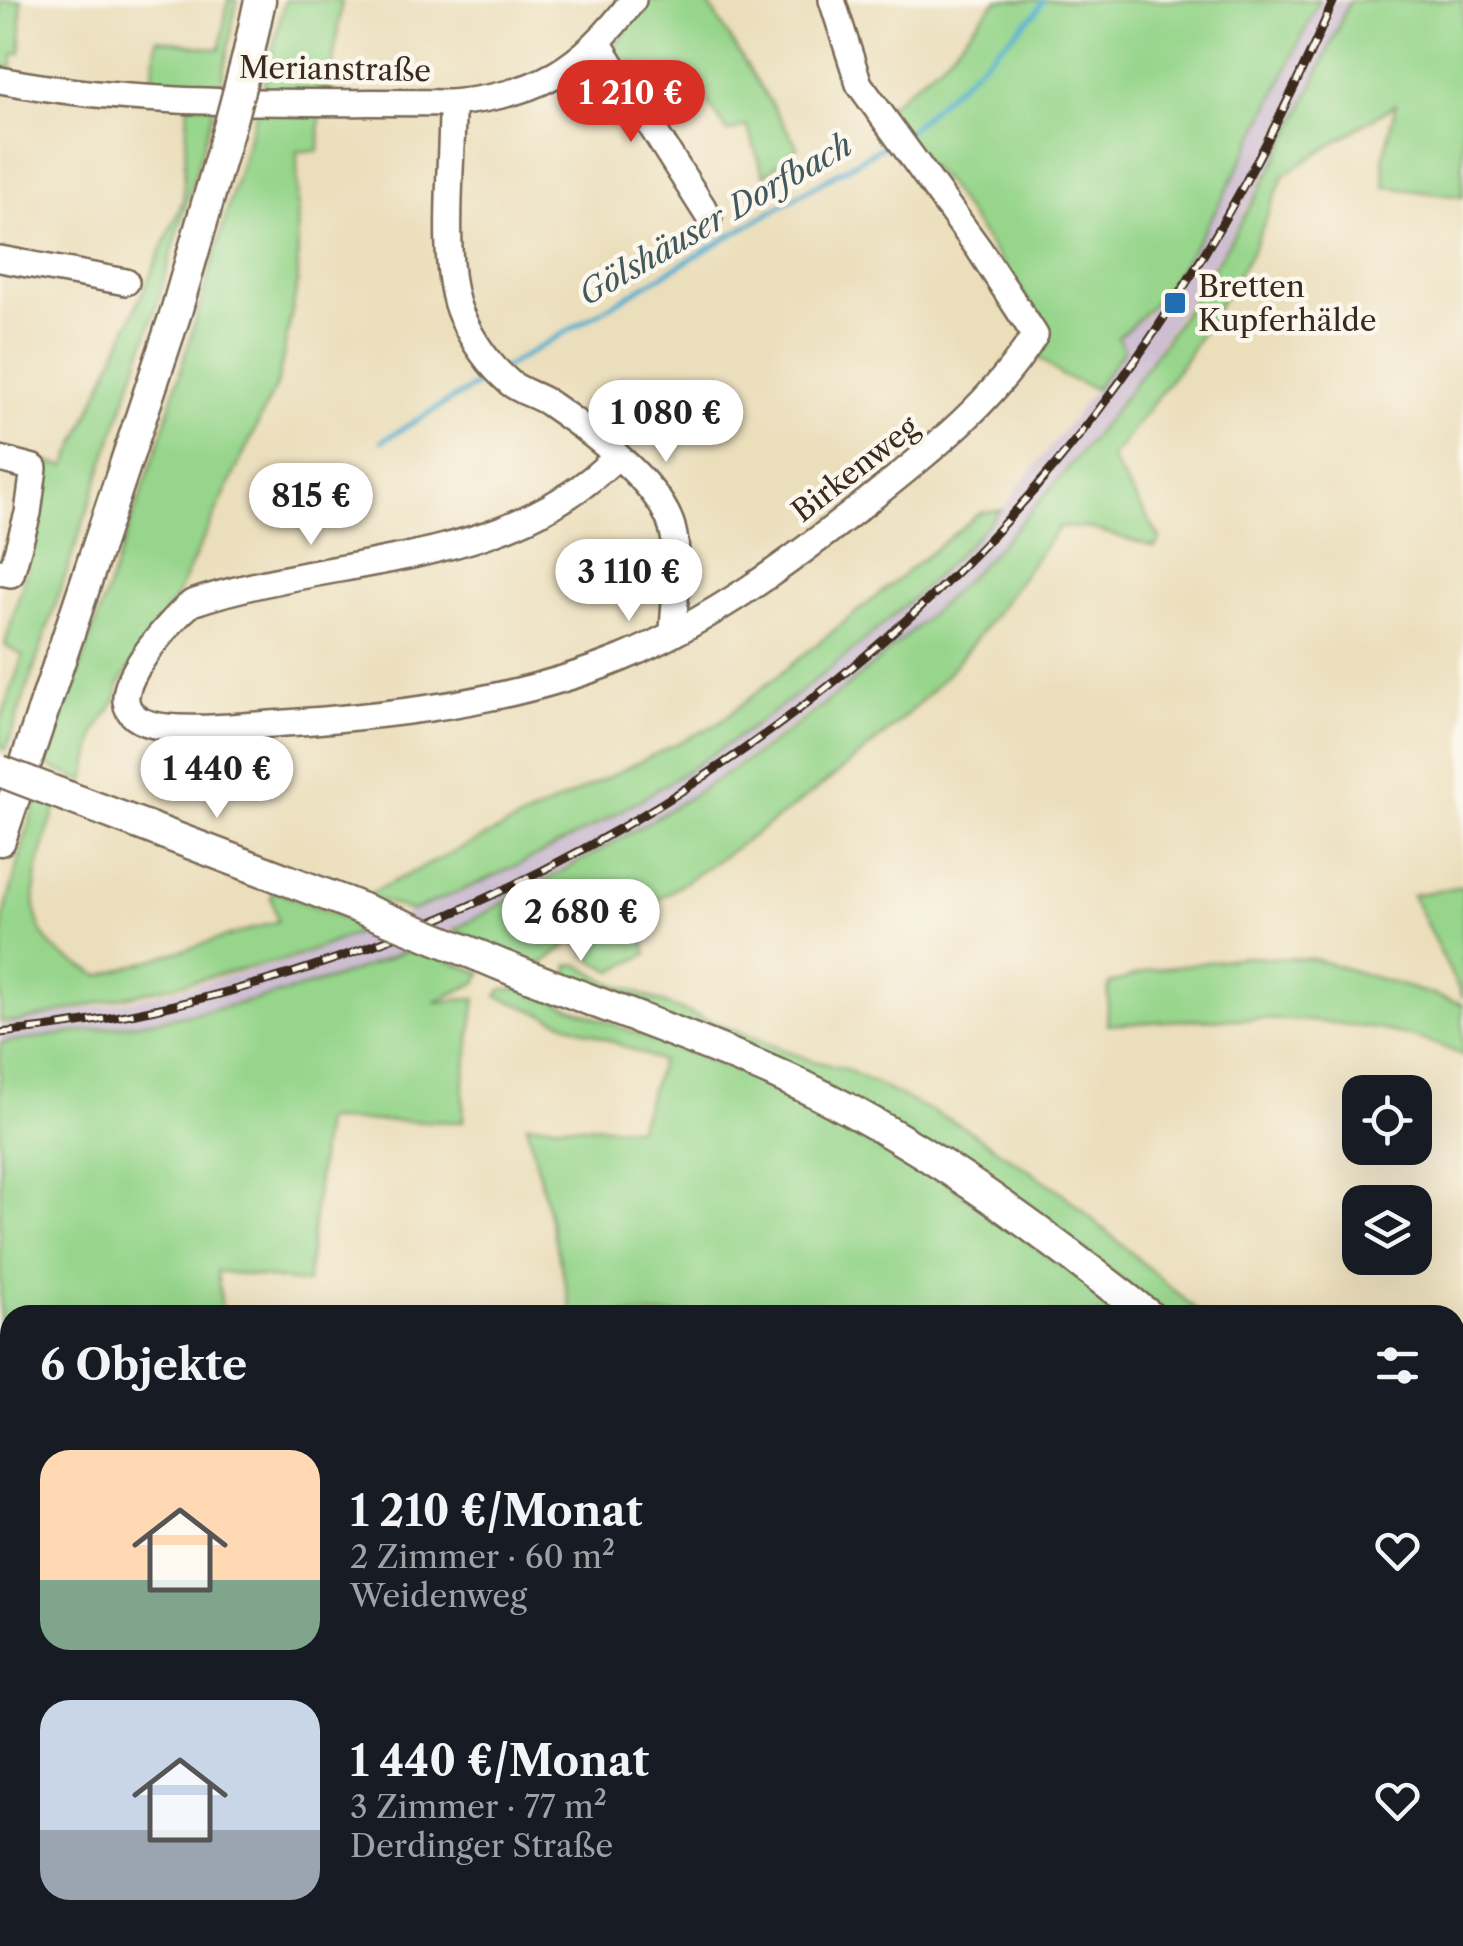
<!DOCTYPE html>
<html lang="de">
<head>
<meta charset="utf-8">
<style>
	body { margin:0; font-family:"Libre Caslon Text",serif; background:#20242c; color:#f1f3f6; height:100vh; display:flex; flex-direction:column; font-size:38px; white-space:nowrap }
	* { box-sizing:border-box; margin:0 }
	p { font-size:32px; color:#9ea1a6 }
	.icon { flex:none; width:55px; height:55px; fill:none; stroke:currentColor; stroke-width:2; stroke-linecap:round; stroke-linejoin:round }
	.map { position:relative; flex:1; overflow:hidden }
	.drawer { position:absolute; left:0px; top:1305px; width:1465px; height:642px; display:flex; flex-direction:column; background:#171b24; border-radius:30px 30px 0 0; box-shadow:0 10px 40px #0002 }
	.drawer>* { flex:none }
	.fabs { position:absolute; left:1342px; top:1075px; display:grid; gap:20px }
	.fabs a { display:grid; place-items:center; width:90px; height:90px; border-radius:20px; background:#171b24; box-shadow:0 10px 40px #0002; font-size:50px }
	.price { position:absolute; translate:-50% -85px; padding:0 22px; border-radius:35px; background:#fff; color:#222; font-size:32px; line-height:65px; filter:drop-shadow(0 2px 5px #0008) }
	.price::after { content:''; position:absolute; left:50%; top:60px; width:30px; height:22px; margin-left:-15px; background:inherit; clip-path:polygon(0 0,100% 0,50% 100%) }
	.price.selected { background:#d93025; color:#fff }
	ul { padding:0; list-style:none }
	li { display:flex; align-items:center; gap:30px; height:250px; padding:0 40px }
	li span { display:grid; place-items:center; flex:none; width:280px; height:200px; border-radius:30px; color:#555 }
	li>.icon { margin-inline-start:auto }
	span .icon { width:120px; height:120px; fill:#fffc; stroke-width:1 }
	li b { font-size:42px }
	h2 { display:flex; justify-content:space-between; align-items:center; height:120px; padding:0 40px; font-size:42px }
	.map>svg:first-child { display:block }
	.railway { fill:#cebed1 }
	.green { fill:#96d58b; stroke:#688054; stroke-width:2.5 }
	.lines { fill:none; stroke-linecap:round; stroke-linejoin:round }
	.stream { stroke:#4fadce; stroke-width:5 }
	.minor-casing { stroke:#796955; stroke-width:30 }
	.major-casing { stroke:#796955; stroke-width:35 }
	.minor { stroke:#fff; stroke-width:25 }
	.major { stroke:#fff; stroke-width:30 }
	.rail-casing { stroke:#3b2a1e; stroke-width:9 }
	.rail { stroke:#fbf7ec; stroke-width:5; stroke-dasharray:15; stroke-linecap:butt }
	.major-bridge-casing { stroke:#796955; stroke-width:35; stroke-linecap:butt }
	.major-bridge { stroke:#fff; stroke-width:30 }
	.poi-dot { fill:#1f6fb2; stroke:#fbf7ec; stroke-width:4 }
	.labels { text-anchor:middle; dominant-baseline:central; stroke-width:9; stroke-linejoin:round; paint-order:stroke }
	.street-label { font-size:30px; fill:#3b2a1e; stroke:#fbf7ec }
	.poi-label { font-size:30px; fill:#3b2a1e; stroke:#fbf7ec; text-anchor:start }
	.water-label { font-size:32px; font-style:italic; fill:#42585c; stroke:#fbf7ec }
</style>
</head>
<body>
<div class="map">
<svg width="1463" height="1946" viewBox="0 0 1463 1946">
	<rect width="100%" height="100%" fill="#fbf7ec"/>
	<filter id="ink" filterUnits="userSpaceOnUse"><feTurbulence type="fractalNoise" baseFrequency=".01" numOctaves="2"/><feDisplacementMap in="SourceGraphic" scale="20" xChannelSelector="R" yChannelSelector="G"/><feConvolveMatrix kernelMatrix="1 2 1 2 8 2 1 2 1" color-interpolation-filters="sRGB"/></filter>
	<filter id="wash" filterUnits="userSpaceOnUse"><feTurbulence type="fractalNoise" baseFrequency=".0048" numOctaves="4" result="noise"/><feDisplacementMap in="SourceGraphic" scale="40" xChannelSelector="R" yChannelSelector="G"/><feGaussianBlur stdDeviation="2.25" result="paint"/><feColorMatrix in="noise" values="0 0 0 0 0 0 0 0 0 0 0 0 0 0 0 0 0 1.4 0 .05"/><feComposite in="paint" operator="in"/></filter>
	<g filter="url(#wash)">
		<rect width="100%" height="100%" fill="#ebdebb"/>
		<polygon class="railway" points="1319,0 1350,0 1295,124 1224,247 1127,394 1010,535 935,613 844,688 692,796 454,930 391,958 305,988 162,1022 0,1043 0,1026 136,999 295,959 468,889 595,827 945,571 1001,510 1095,389 1124,350 1117,337 1146,316 1211,216"/>
		<g class="green">
			<polygon points="0,0 21,0 21,53 14,52 12,69 0,66"/>
			<polygon points="228,0 237,0 221,85 152,79 157,39 220,50"/>
			<path d="M285 0H342L329 91H262C271 60 276 32 285 0Z"/>
			<polygon points="649,0 706,0 798,147 764,176 747,126 728,132 694,83 660,105 634,63 622,70 612,48"/>
			<path d="M997 0H1319C1275 92 1197 279 1118 337L1124 350 1095 389 1062 376 1031 351 1047 328 947 184 878 114 944 60Z"/>
			<path d="M1350 0H1463V197L1385 187 1383 159 1396 104 1284 175 1252 252 1182 364 1111 459 1160 538 1155 547 1085 527 1059 528C1013 585 975 649 921 701 834 785 729 853 628 920L631 930 641 932 647 954 613 971 593 961 579 944 570 943 537 967 454 930C565 870 676 811 779 738 998 582 1172 363 1295 124 1315 84 1331 41 1350 0Z"/>
			<polygon points="188,104 215,105 153,318 6,750 0,747 0,722 23,656 5,645 41,519 46,462 66,466 183,201"/>
			<polygon points="258,106 320,109 319,151 297,151 298,281 278,381 175,599 119,684 117,698 96,731 85,782 46,765 163,431"/>
			<path d="M1001 510C842 682 630 827 411 911L366 895 719 723 980 513Z"/>
			<path d="M36 798 56 806C44 846 19 903 48 942 58 956 85 967 100 976L278 921 271 897 273 890 370 928 295 957 18 1022H0L3 920Z"/>
			<polygon points="1463,886 1463,998 1412,895"/>
			<path d="M412 948 482 973 477 982 435 1002 476 998 464 1081 463 1122 324 1120 307 1283 217 1271 223 1315H10V1832L0 1790V1043C141 1024 281 1006 412 948Z"/>
			<path d="M1242 957 1314 959 1463 1004V1056C1372 1009 1208 1017 1107 1025L1109 984 1151 970Z"/>
			<polygon points="577,964 609,982 810,1060 845,1069 962,1126 1060,1191 1202,1315 1166,1315 1022,1202 567,980 569,965"/>
			<polygon points="502,989 521,989 807,1098 898,1148 1131,1315 573,1315 527,1124 638,1128 661,1061 497,996"/>
			<polygon points="35,1938 78,1938 86,1946 38,1946"/>
		</g>
		<g class="lines">
			<g class="stream">
				<polyline points="906,133 1035,14 1043,0"/>
				<polyline points="504,368 892,141"/>
				<polyline points="382,441 491,376"/>
			</g>
		</g>
	</g>
	<g filter="url(#ink)">
		<g class="lines">
			<defs>
				<g id="minor">
					<polyline points="599,44 709,217"/>
					<path d="M0 80C148 109 302 101 452 103 538 95 582 69 633 0"/>
					<path d="M452 103C453 161 439 265 461 315 472 340 489 365 510 383 523 393 538 395 550 404 588 430 659 482 672 527 681 560 674 600 673 633"/>
					<polyline points="0,259 126,282"/>
					<path d="M616 457C504 570 332 555 192 603 172 618 123 674 126 701 130 736 204 728 228 727 361 718 497 709 622 658 713 620 793 560 870 499 933 449 991 404 1035 335L979 249 859 84 832 0"/>
					<polyline points="0,459 34,468 28,513 11,574 0,572"/>
				</g>
				<g id="major">
					<polyline points="248,56 260,0"/>
					<polyline points="68,797 345,902"/>
					<polyline points="0,840 176,312 230,124"/>
					<path d="M482 957C580 999 682 1031 779 1075 913 1135 1033 1225 1148 1315"/>
					<polyline points="1455,1547 1463,1553"/>
					<polyline points="0,1869 10,1907"/>
					<polyline points="18,1938 21,1946"/>
				</g>
			</defs>
			<use href="#minor" class="minor-casing"/>
			<use href="#major" class="major-casing"/>
			<use href="#minor" class="minor"/>
			<use href="#major" class="major"/>
			<defs>
				<path id="rail" d="M0 1033C400 995 800 772 1056 464 1172 324 1262 166 1334 0"/>
			</defs>
			<use href="#rail" class="rail-casing"/>
			<use href="#rail" class="rail"/>
			<defs>
				<g id="major-bridge">
					<polyline points="230,124 248,56"/>
					<polyline points="0,771 68,797"/>
					<polyline points="345,902 482,957"/>
				</g>
			</defs>
			<use href="#major-bridge" class="major-bridge-casing"/>
			<use href="#major-bridge" class="major-bridge"/>
		</g>
	</g>
	<rect class="poi-dot" x="1163" y="291" width="24" height="24" rx="5"/>
	<g class="labels">
		<g class="street-label">
			<text transform="translate(335 69) rotate(1)">Merianstraße</text>
			<text transform="translate(855 469) rotate(-38)">Birkenweg</text>
		</g>
		<g class="poi-label">
			<text x="1198" y="286">Bretten<tspan x="1198" dy="34">Kupferhälde</tspan></text>
		</g>
		<g class="water-label">
			<text transform="translate(715 219) rotate(-30)">Gölshäuser Dorfbach</text>
		</g>
	</g>
</svg>
<div class="fabs">
<a><svg class="icon" aria-label="locate" viewBox="0 0 24 24"><circle cx="12" cy="12" r="6"/><path d="M12 2v4M12 18v4M2 12h4M18 12h4"/></svg></a>
<a><svg class="icon" aria-label="layers" viewBox="0 0 24 24"><path d="M12 4l9 5-9 5-9-5zM3 14l9 5 9-5"/></svg></a>
</div>
<b class="price selected" style="left:631px;top:145px">1 210 €</b>
<b class="price" style="left:666px;top:465px">1 080 €</b>
<b class="price" style="left:311px;top:548px">815 €</b>
<b class="price" style="left:629px;top:624px">3 110 €</b>
<b class="price" style="left:217px;top:821px">1 440 €</b>
<b class="price" style="left:581px;top:964px">2 680 €</b>
<section class="drawer">
<h2>6 Objekte<svg class="icon" aria-label="filters" viewBox="0 0 24 24"><path d="M4 7h16M4 17h16"/><circle cx="9" cy="7" r="2"/><circle cx="15" cy="17" r="2"/></svg></h2>
<ul>
<li><span style="background:linear-gradient(#ffd9b3 65%,#7fa58c 0)"><svg class="icon" aria-label="home" viewBox="0 0 24 24"><path d="M3 11l9-7 9 7M6 9v11h12V9"/></svg></span><div><b>1 210 €/Monat</b><p>2 Zimmer · 60 m²</p><p>Weidenweg</p></div><svg class="icon" aria-label="heart" viewBox="0 0 24 24"><path d="M12 20l-8-8c-3-5 5-10 8-4 3-6 11-1 8 4z"/></svg></li>
<li><span style="background:linear-gradient(#c9d6e8 65%,#9aa5b1 0)"><svg class="icon" aria-label="home" viewBox="0 0 24 24"><path d="M3 11l9-7 9 7M6 9v11h12V9"/></svg></span><div><b>1 440 €/Monat</b><p>3 Zimmer · 77 m²</p><p>Derdinger Straße</p></div><svg class="icon" aria-label="heart" viewBox="0 0 24 24"><path d="M12 20l-8-8c-3-5 5-10 8-4 3-6 11-1 8 4z"/></svg></li>
</ul>
</section>
</div>
</body>
</html>
